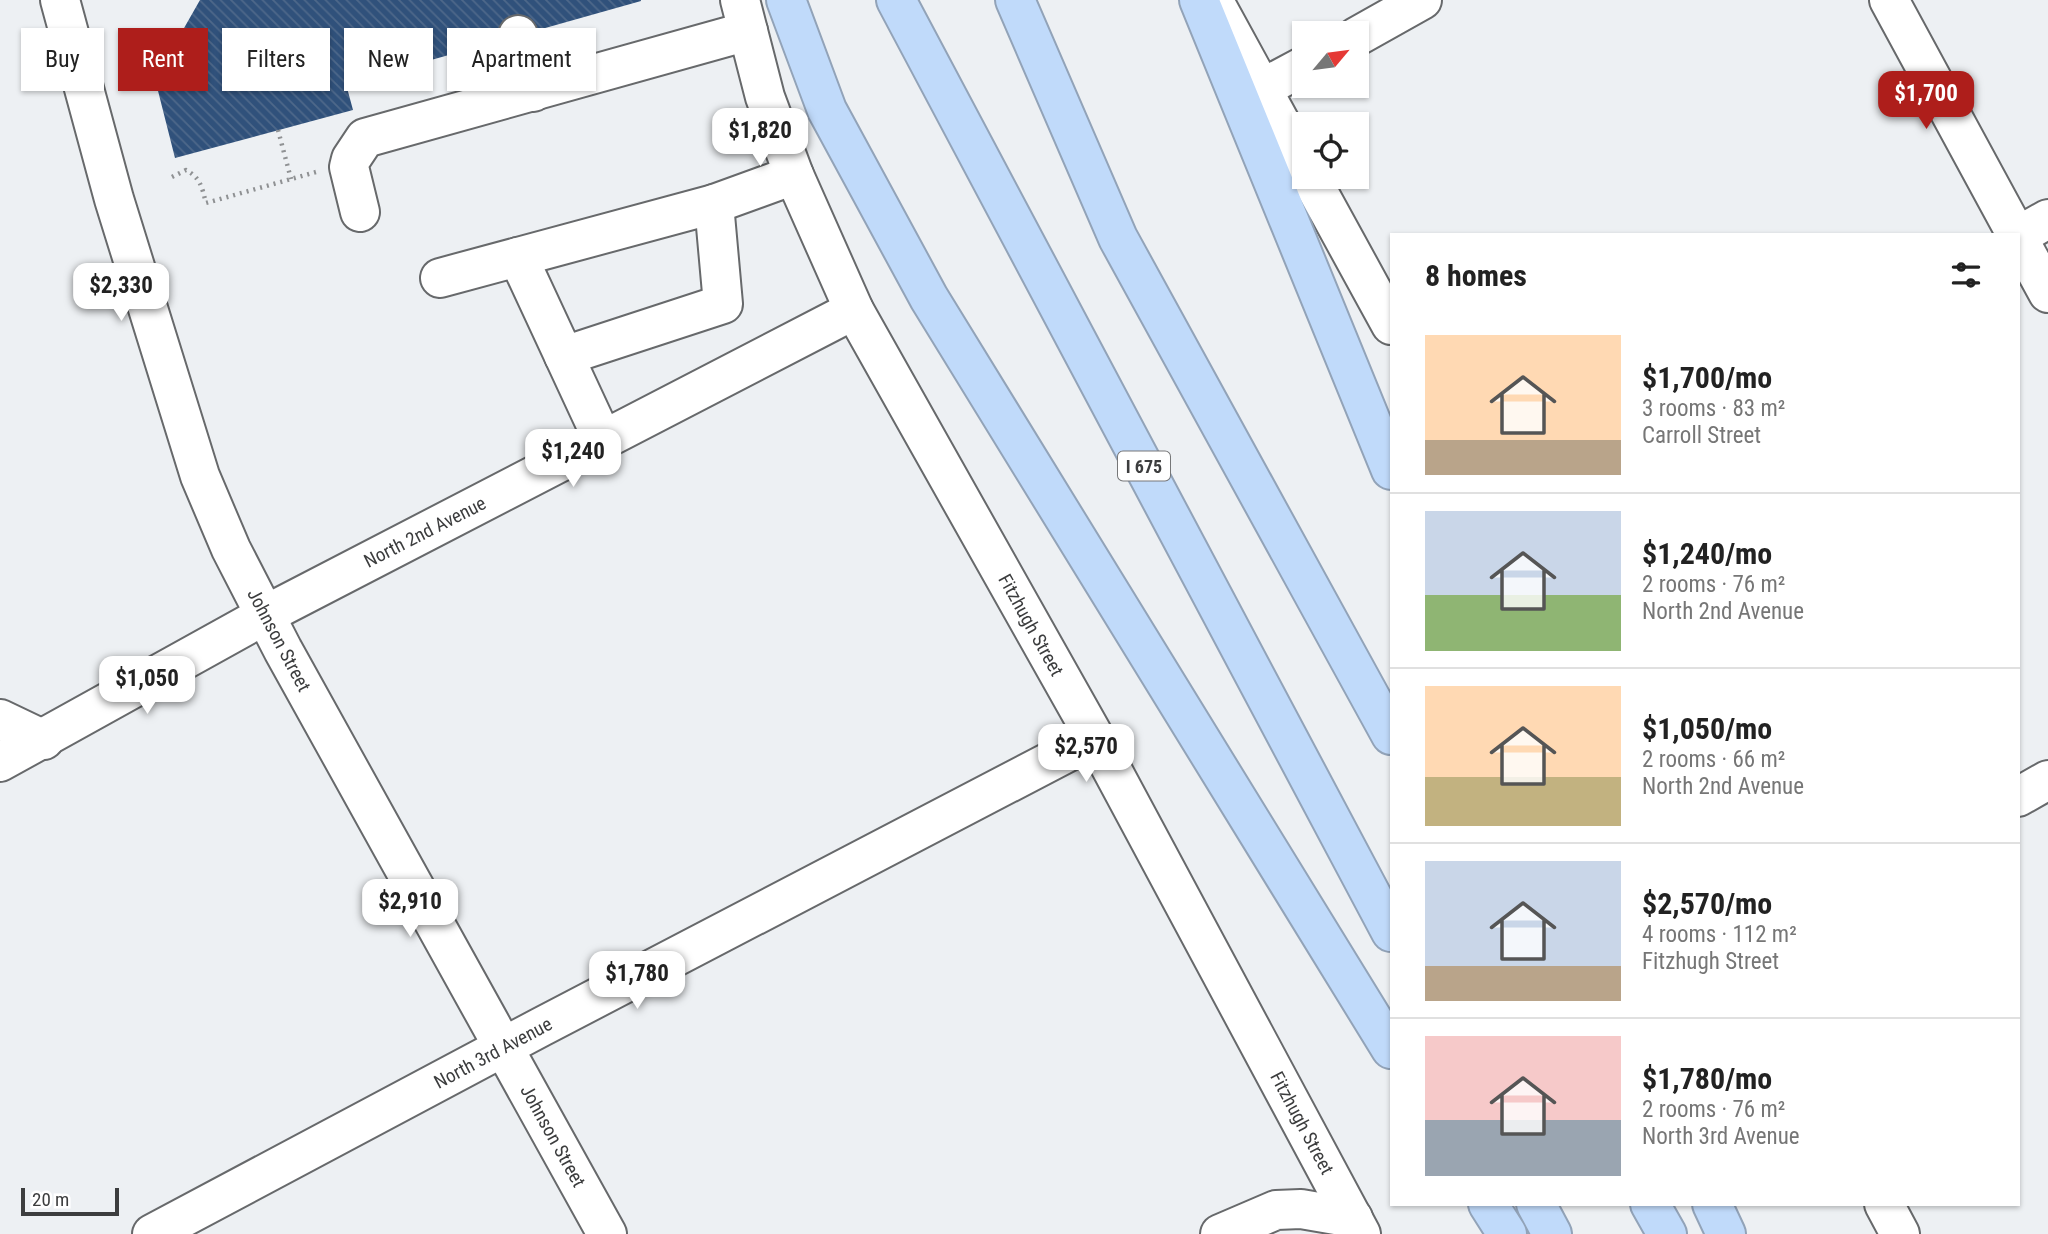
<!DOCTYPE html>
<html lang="en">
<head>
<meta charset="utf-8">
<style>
	body { margin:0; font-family:"Roboto Condensed",sans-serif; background:#f2f2f2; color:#222; height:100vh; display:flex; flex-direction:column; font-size:26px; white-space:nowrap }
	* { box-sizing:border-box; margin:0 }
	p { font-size:23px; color:#767676 }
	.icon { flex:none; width:38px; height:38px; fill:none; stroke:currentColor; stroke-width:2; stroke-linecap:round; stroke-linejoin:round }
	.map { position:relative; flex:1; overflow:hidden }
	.drawer { position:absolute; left:1390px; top:233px; width:630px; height:973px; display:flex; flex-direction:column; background:#fff; border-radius:0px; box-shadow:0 2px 5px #0004 }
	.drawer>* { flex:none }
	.hud { position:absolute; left:21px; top:28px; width:665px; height:63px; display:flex; gap:14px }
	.needle { width:46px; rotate:61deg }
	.fabs { position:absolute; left:1292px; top:21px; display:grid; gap:14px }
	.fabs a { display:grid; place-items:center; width:77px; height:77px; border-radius:0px; background:#fff; box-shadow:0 2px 5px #0004; font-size:35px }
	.scale { position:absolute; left:21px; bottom:18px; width:98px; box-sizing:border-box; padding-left:7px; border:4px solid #3c3d3e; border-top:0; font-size:19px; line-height:24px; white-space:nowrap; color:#3c3d3e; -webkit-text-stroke:5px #fff; paint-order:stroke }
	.price { position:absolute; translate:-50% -60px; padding:0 16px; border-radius:14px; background:#fff; color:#222; font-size:23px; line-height:46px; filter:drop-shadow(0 2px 4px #0008) }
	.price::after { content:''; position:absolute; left:50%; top:42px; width:21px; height:16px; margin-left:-10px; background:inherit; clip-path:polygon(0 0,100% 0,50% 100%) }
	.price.on { background:#ae1e1b; color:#fff }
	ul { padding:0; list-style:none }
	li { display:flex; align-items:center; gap:21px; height:175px; padding:0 35px }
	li+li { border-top:2px solid #e0e0e0 }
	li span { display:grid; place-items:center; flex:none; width:196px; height:140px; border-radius:0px; color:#555 }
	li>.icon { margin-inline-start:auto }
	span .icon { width:84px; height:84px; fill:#fffc; stroke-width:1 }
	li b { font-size:30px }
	h2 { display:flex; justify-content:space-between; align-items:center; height:84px; padding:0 35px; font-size:30px }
	.pill { padding:0 24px; border-radius:0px; background:#fff; box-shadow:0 2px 5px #0004; font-size:24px; line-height:63px }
	.pill.on { background:#ae1e1b; color:#fff }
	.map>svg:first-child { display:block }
	.building { fill:url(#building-back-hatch) }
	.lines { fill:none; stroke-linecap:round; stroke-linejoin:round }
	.minor-casing { stroke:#67696b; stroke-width:42 }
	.highway-casing { stroke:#92a3b8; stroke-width:42 }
	.path { stroke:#8f9193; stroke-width:4.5; stroke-dasharray:2 5; stroke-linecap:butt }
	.minor { stroke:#fff; stroke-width:38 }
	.highway { stroke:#c0dafa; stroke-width:38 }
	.labels { text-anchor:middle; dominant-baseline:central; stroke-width:7; stroke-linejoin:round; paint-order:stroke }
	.shield { fill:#fff; stroke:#767778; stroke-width:2 }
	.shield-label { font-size:18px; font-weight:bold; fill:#3c3d3e }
	.street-label { font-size:19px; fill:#3c3d3e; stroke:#fff }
</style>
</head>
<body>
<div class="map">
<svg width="2048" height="1234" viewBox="0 0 2048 1234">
	<defs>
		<pattern id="building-back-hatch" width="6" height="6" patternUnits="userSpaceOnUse" patternTransform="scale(1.75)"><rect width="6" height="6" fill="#30517b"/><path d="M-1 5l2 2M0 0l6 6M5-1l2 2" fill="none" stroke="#4e688a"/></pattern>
	</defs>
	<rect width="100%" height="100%" fill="#edf0f3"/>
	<polygon class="building" points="200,0 641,0 641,1 346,84 353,110 175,158 155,79"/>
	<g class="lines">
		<defs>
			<g id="minor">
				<polyline points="60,0 114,199 200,476 231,549 283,650 607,1234"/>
				<polyline points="740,0 765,97 794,175 854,310 1095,738 1361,1234"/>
				<polyline points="1889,0 2016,234"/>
				<polyline points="1216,5 1304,166"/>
				<polyline points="518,35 533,92"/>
				<polyline points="1356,37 1422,0"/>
				<polyline points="1261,89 1304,66"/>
				<polyline points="1310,177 1391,325"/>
				<polyline points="360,212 349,167 351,159 365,138 748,31"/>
				<polyline points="2018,236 2048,219"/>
				<polyline points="2018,238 2048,293"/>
				<polyline points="518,257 603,440"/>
				<polyline points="440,278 714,204 794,175"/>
				<polyline points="564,356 723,304 714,204"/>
				<polyline points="0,719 44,740"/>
				<polyline points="0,762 265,615 854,310"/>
				<polyline points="2018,797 2048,780"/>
				<polyline points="1884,1204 1900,1234"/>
				<polyline points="152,1234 541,1027 1095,738"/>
				<polyline points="1220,1234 1276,1210 1301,1209 1353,1218"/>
			</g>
			<g id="highway">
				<polyline points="786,0 827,110 929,298 1391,1049"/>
				<polyline points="896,0 1391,932"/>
				<polyline points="1015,0 1118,238 1391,735"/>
				<polyline points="1199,0 1391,470"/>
				<polyline points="1488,1204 1507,1234"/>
				<polyline points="1536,1204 1552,1234"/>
				<polyline points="1650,1204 1667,1234"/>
				<polyline points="1712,1204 1726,1234"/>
			</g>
		</defs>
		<use href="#minor" class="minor-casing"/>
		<use href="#highway" class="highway-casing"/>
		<g class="path">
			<polyline points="278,130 291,179"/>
			<path d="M172 177 186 170C201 178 202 188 206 203L316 172"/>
		</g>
		<use href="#minor" class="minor"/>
		<use href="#highway" class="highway"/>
	</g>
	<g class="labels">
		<rect class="shield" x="1118" y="451.5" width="52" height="29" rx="5"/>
		<g class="shield-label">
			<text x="1144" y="466">I 675</text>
		</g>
		<g class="street-label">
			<text transform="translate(425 532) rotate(-27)">North 2nd Avenue</text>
			<text transform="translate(1031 625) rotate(61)">Fitzhugh Street</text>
			<text transform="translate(279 640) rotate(62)">Johnson Street</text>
			<text transform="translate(493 1053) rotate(-28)">North 3rd Avenue</text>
			<text transform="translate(1302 1123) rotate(62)">Fitzhugh Street</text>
			<text transform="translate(553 1136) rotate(61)">Johnson Street</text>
		</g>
	</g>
</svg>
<div class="fabs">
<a><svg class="needle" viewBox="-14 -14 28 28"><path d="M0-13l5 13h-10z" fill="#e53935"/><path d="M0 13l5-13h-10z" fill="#767676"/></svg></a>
<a><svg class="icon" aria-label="locate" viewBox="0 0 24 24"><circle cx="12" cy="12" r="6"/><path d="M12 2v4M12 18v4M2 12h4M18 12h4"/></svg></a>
</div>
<div class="scale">20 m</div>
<b class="price on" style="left:1926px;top:131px">$1,700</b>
<b class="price" style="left:760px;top:168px">$1,820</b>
<b class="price" style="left:121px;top:323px">$2,330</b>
<b class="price" style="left:573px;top:489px">$1,240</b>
<b class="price" style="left:147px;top:716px">$1,050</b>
<b class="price" style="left:1086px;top:784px">$2,570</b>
<b class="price" style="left:410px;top:939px">$2,910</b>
<b class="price" style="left:637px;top:1011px">$1,780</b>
<div class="hud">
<a class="pill">Buy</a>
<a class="pill on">Rent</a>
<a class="pill">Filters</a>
<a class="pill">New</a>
<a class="pill">Apartment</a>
</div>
<section class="drawer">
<h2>8 homes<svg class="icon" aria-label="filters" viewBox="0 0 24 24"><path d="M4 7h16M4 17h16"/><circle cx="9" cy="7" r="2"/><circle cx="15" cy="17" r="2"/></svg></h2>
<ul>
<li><span style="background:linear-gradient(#ffd9b3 75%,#b9a48a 0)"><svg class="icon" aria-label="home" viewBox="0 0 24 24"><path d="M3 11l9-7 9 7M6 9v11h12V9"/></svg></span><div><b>$1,700/mo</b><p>3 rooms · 83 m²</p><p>Carroll Street</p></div></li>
<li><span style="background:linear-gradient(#c9d6e8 60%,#8fb573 0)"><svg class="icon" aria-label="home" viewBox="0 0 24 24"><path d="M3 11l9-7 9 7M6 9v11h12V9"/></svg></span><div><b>$1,240/mo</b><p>2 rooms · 76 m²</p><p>North 2nd Avenue</p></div></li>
<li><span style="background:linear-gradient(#ffd9b3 65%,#c2b280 0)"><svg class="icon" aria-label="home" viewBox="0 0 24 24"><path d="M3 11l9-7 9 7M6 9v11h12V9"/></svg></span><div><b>$1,050/mo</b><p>2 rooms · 66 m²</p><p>North 2nd Avenue</p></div></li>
<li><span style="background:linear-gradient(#c9d6e8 75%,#b9a48a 0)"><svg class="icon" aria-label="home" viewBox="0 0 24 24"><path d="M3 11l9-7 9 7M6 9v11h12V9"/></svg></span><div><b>$2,570/mo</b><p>4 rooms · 112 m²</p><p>Fitzhugh Street</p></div></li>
<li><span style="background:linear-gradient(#f6c9c9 60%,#9aa5b1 0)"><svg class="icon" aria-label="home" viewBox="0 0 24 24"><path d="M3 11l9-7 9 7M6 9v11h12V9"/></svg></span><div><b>$1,780/mo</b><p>2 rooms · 76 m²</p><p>North 3rd Avenue</p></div></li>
</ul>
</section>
</div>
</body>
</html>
